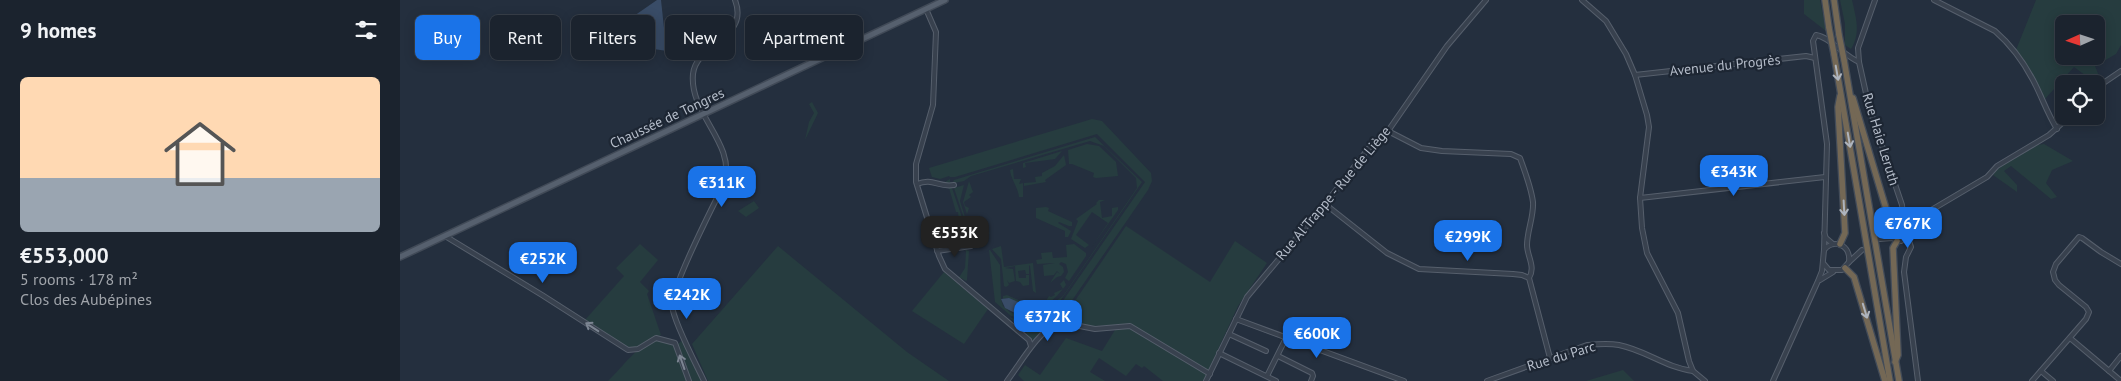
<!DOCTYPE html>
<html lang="en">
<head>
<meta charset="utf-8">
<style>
	body { margin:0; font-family:"PT Sans",sans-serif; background:#242b36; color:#f1f3f6; height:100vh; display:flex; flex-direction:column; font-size:19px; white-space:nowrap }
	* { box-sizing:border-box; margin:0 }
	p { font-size:16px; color:#a0a4aa }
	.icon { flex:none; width:28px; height:28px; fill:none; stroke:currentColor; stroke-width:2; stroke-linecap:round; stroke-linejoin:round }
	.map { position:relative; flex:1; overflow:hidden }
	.side { display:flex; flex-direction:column; background:#1b232e; width:400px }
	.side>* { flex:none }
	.banner { position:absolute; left:15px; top:15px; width:475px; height:45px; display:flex; gap:10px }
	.needle { width:32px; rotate:267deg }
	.controls { position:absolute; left:1655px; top:15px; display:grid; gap:10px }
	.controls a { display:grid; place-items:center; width:50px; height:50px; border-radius:8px; background:#1b232e; box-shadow:0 2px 12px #0003,0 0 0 1px #39404a; font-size:25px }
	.price { position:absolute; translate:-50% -42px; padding:0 11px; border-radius:10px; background:#1a73e8; color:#fff; font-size:16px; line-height:32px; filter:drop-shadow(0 1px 2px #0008) }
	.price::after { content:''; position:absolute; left:50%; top:30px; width:15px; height:11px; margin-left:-8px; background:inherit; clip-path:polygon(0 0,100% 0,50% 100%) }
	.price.on { background:#222; color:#fff }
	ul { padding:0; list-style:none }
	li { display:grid; align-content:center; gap:10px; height:265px; padding:0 20px }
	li+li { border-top:1px solid #39404a }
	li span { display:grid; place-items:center; height:155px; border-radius:8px; color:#555 }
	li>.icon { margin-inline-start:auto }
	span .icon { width:90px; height:90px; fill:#fffc; stroke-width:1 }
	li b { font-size:21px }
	h2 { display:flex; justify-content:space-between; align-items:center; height:60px; padding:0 20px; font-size:21px }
	.chip { padding:0 18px; border-radius:8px; background:#1b232e; box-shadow:0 2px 12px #0003,0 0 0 1px #39404a; font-size:18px; line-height:45px }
	.chip.on { background:#1a73e8; color:#fff }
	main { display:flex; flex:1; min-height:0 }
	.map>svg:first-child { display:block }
	.green { fill:#263c3f; fill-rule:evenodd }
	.water { fill:#394c67 }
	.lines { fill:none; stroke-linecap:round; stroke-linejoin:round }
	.minor-casing { stroke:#565f6c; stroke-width:6 }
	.major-casing { stroke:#414a57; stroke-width:8 }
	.highway-casing { stroke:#434c59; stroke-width:8 }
	.minor { stroke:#38414e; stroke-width:4 }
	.major { stroke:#56606e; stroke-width:5 }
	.highway { stroke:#746855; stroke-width:5.5 }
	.highway-bridge-casing { stroke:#434c59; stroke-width:8; stroke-linecap:butt }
	.highway-bridge { stroke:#746855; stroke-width:5.5 }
	.oneway { stroke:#aeb4bd }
	.oneway2 { stroke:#7c8592 }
	.labels { text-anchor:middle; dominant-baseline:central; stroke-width:4.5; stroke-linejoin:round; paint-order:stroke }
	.street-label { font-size:14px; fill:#b4bcc9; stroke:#1d2633 }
</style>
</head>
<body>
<main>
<section class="side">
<h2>9 homes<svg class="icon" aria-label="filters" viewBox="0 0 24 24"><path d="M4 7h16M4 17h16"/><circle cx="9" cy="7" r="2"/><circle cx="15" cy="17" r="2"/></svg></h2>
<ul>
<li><span style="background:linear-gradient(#ffd9b3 65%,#9aa5b1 0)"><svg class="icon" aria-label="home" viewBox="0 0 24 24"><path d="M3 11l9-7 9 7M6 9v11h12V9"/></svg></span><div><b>€553,000</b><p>5 rooms · 178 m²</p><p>Clos des Aubépines</p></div></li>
</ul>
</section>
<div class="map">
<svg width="1721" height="381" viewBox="0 0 1721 381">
	<rect width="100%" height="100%" fill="#242f3e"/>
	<g class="green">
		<polygon points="1404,0 1420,0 1426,31 1404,14"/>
		<path d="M1440 0H1452C1456 18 1461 33 1451 49L1445 45V24Z"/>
		<path d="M1636 0H1721V45L1716 54 1695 66 1699 76 1689 78 1674 67 1644 100 1632 73 1616 50ZM1664 24H1696V56H1664Z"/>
		<polygon points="412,102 418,113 405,140 409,122 414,113 409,104"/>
		<polygon points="692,119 702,121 751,173 752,181 748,190 662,315 633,342 625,335 627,332 609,317 632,325 660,305 745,182 697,134 555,177 550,177 549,176 540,179 532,177 529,168"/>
		<polygon points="695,137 742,182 658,304 631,321 611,316 595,302 589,250 590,250 600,265 601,299 603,306 610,312 629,320 609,298 603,299 603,296 607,295 634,307 637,310 636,315 663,296 737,188 736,178 704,146 690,141 571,176 564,181 544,185 545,182 550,179 550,182 553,182 554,180"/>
		<polygon points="687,144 699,146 716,162 718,176 696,178 693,177 694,173 672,164 669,164 668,150"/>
		<polygon points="1644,144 1673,161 1652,170 1646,183 1657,197 1651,199 1611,166 1604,171 1617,185 1617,192 1593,175 1597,169 1638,145"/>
		<polygon points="662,151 655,159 625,163 626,167 623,168 623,163"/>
		<polygon points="664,155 666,165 645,180 646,182 624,186 624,183 636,182 635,177 642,176 642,173 655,166"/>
		<path d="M613 169 614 179H621L619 184 623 183V197H619C618 187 611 180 610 170Z"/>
		<polygon points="569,181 573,192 569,195 571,197 564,202 565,206 569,208 567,214 563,202"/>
		<polygon points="564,185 560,201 565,217 564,218 554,188"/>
		<polygon points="554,187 552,188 571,244 566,244 560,228 562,227 562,221 559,221 558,212 556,212 549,188"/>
		<polygon points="699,200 705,200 700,202 702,218 712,216 712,208 718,207 718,210 691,248 708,223 692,212 676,235 689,245 685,248 671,239 678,221 676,219 697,204 696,203"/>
		<polygon points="354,201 359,208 346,217 338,211"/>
		<polygon points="646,207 649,208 648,211 672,222 672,226 669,226 659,222 658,223 671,231 668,237 665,237 665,231 636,218 636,208"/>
		<polygon points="567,221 590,233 579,241 571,242 565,222"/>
		<polygon points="726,226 810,282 835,241 867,263 838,306 808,371 730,324 692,326 664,321 664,317"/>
		<path d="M240 244 258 260 240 282 249 291 247 294 261 335C253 338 241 347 236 348 224 351 195 327 185 320L224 276 216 268Z"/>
		<polygon points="674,244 686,253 686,256 669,281 665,278 668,272 666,264 661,262 659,264 663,267 664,272 661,276 657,277 650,283 657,272 660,274 657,271 654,275 644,276 643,265 655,263 637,264 636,260 642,259 641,253 652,252 653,258 667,257 666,245"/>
		<polygon points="378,246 507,352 549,381 308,381 292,344"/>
		<polygon points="601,246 604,267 633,263 636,293 633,291 630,266 629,265 629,274 626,274 625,270 618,271 619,278 626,278 626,275 629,275 629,285 623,286 620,282 616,281 615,266 605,268 613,269 615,281 609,283 607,280 609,285 606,287 604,286 601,259 592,249"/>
		<polygon points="564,249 569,251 567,280 566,281 561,278 558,279 565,268 566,251"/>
		<polygon points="544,272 588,309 564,344 512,311"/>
		<path d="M664 280 666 285C660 293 650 305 640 306L644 302V300L646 301 649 296 651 297 655 295 654 293 663 289 660 284Z"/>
		<polygon points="727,326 807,373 803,381 763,381 744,366 742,368 736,364 726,376 699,358 690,372 705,381 624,381 618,375 625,365 640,375 666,338 702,351 715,330"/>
		<path d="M260 339 275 346 283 340 303 381H208C223 367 239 342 260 339Z"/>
		<polygon points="1223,370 1234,381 1186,381"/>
	</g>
	<g class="water">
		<polygon points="257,0 261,0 264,28 266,29 267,51 214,43 205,36"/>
		<polygon points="303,14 306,17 303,20 304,25 301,25 301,29 304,29 307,39 305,40 289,41 288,38 289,34 291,33 291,23 288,22 288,16"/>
		<polygon points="609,298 634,309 629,320 605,308 601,299"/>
	</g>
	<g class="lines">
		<defs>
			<g id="minor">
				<polyline points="1182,0 1206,21 1226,54 1235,75 1247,115 1249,127 1240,198 1242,228 1247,253 1278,313 1289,361 1293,371 1305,381"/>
				<polyline points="1475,0 1458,48 1459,62 1469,107 1502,205 1503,216"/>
				<path d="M1534 0 1595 31C1610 44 1624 63 1633 80 1642 97 1647 113 1657 129"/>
				<polyline points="526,9 536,32 533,105 516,164 516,182 539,256 545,269 629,340 631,346"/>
				<polyline points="1235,75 1406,56 1415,58"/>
				<polyline points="1696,88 1721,71"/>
				<path d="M988 131 1021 148 1042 151 1111 154 1120 158C1125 172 1131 187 1133 202 1134 216 1127 231 1127 245 1127 256 1136 267 1129 278"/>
				<path d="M517 184C533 177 538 188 554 185"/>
				<polyline points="1240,198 1425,177"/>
				<polyline points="925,204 987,253 1019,269 1113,274 1122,275 1129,278 1150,358"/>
				<path d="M1497 216C1509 216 1515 224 1510 235L1501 241 1492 238 1480 239 1488 230 1491 220Z"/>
				<polyline points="1511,222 1587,177 1597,166 1649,135 1670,116"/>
				<polyline points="532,233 559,227 558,222"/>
				<polyline points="1424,233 1426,238 1433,244"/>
				<polyline points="45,236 142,295 228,350 238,349 256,338 275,343 289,381"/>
				<polyline points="1508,238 1511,247 1506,257 1504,272 1518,381"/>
				<path d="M1424 250 1427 144 1413 41 1416 35C1430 37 1444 56 1459 62"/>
				<polyline points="537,251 571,246"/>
				<polyline points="1449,262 1462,250"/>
				<polyline points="1420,280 1433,272"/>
				<polyline points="836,319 1004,381"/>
				<polyline points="829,334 866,351"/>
				<polyline points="1670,338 1721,381"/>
				<polyline points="819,353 876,381"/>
				<polyline points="878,356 912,373 913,376 911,381"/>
				<polyline points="1641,371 1653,381"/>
				<polyline points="1709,371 1721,356"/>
				<polyline points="867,376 886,338"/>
				<path d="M304 381C296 364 274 323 272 306 271 287 314 204 325 182 335 142 289 114 293 74 296 43 350 39 335 0"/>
				<path d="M607 381C620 364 639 330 659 322L695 329 730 326 810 374"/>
				<polyline points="806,381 847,297 925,204 968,149 988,131 1047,46 1086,0"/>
				<path d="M1087 381 1187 345C1198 344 1208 343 1219 345 1245 350 1267 368 1293 371"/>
				<path d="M1373 381 1418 281 1422 271 1424 250C1434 238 1451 245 1449 262L1442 270H1429L1423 263"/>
				<polyline points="1632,381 1686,319 1689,312 1686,307 1659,285 1655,280 1653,272 1656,264 1679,237 1682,238 1701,252 1721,264"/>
			</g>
			<polyline id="major" points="0,257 545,0"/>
			<g id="highway">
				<polyline points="1425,0 1429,28"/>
				<polyline points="1434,0 1439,35"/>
				<polyline points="1434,54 1490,381"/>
				<polyline points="1444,60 1499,381"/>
				<polyline points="1440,96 1438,107 1445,233 1440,244"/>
				<polyline points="1453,98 1487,212 1494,217"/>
				<polyline points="1445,268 1454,277 1485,381"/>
				<polyline points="1495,362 1498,355 1493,248 1497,241"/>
			</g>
		</defs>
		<use href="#minor" class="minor-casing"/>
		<use href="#major" class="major-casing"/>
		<use href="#highway" class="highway-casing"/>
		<use href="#minor" class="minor"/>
		<use href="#major" class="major"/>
		<use href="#highway" class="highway"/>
		<defs>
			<g id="highway-bridge">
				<polyline points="1429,28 1434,54"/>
				<polyline points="1439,35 1444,60"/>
			</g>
		</defs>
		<use href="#highway-bridge" class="highway-bridge-casing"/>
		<use href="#highway-bridge" class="highway-bridge"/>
	</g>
	<defs><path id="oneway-shaft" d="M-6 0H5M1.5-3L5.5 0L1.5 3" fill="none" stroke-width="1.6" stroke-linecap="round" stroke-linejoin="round" transform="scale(1.25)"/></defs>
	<g class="oneway">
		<use href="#oneway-shaft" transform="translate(1437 73) rotate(80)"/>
		<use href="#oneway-shaft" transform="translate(1449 140) rotate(80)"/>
		<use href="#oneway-shaft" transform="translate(1444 208) rotate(87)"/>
		<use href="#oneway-shaft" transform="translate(1465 311) rotate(73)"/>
	</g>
	<g class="oneway2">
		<use href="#oneway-shaft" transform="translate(192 327) rotate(-147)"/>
		<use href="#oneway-shaft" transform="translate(282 362) rotate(-109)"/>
	</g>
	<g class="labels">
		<g class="street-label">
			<text transform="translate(1325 65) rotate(-6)">Avenue du Progrès</text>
			<text transform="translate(267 118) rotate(-25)">Chaussée de Tongres</text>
			<text transform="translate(1481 139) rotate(73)">Rue Haie Leruth</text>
			<text transform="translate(933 193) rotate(-50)">Rue Al'Trappe - Rue de Liège</text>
			<text transform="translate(1161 356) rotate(-17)">Rue du Parc</text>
		</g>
	</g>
</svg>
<div class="controls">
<a><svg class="needle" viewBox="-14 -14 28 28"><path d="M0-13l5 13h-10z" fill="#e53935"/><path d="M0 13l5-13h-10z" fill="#a0a4aa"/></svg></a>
<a><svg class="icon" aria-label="locate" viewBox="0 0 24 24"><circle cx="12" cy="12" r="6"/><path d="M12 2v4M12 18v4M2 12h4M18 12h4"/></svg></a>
</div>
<b class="price" style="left:1334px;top:197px">€343K</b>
<b class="price" style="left:322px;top:208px">€311K</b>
<b class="price" style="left:1508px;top:249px">€767K</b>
<b class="price on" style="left:555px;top:258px">€553K</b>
<b class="price" style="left:1068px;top:262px">€299K</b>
<b class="price" style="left:143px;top:284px">€252K</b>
<b class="price" style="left:287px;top:320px">€242K</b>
<b class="price" style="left:648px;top:342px">€372K</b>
<b class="price" style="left:917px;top:359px">€600K</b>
<div class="banner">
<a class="chip on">Buy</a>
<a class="chip">Rent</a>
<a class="chip">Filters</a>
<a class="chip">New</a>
<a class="chip">Apartment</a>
</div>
</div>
</main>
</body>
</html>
